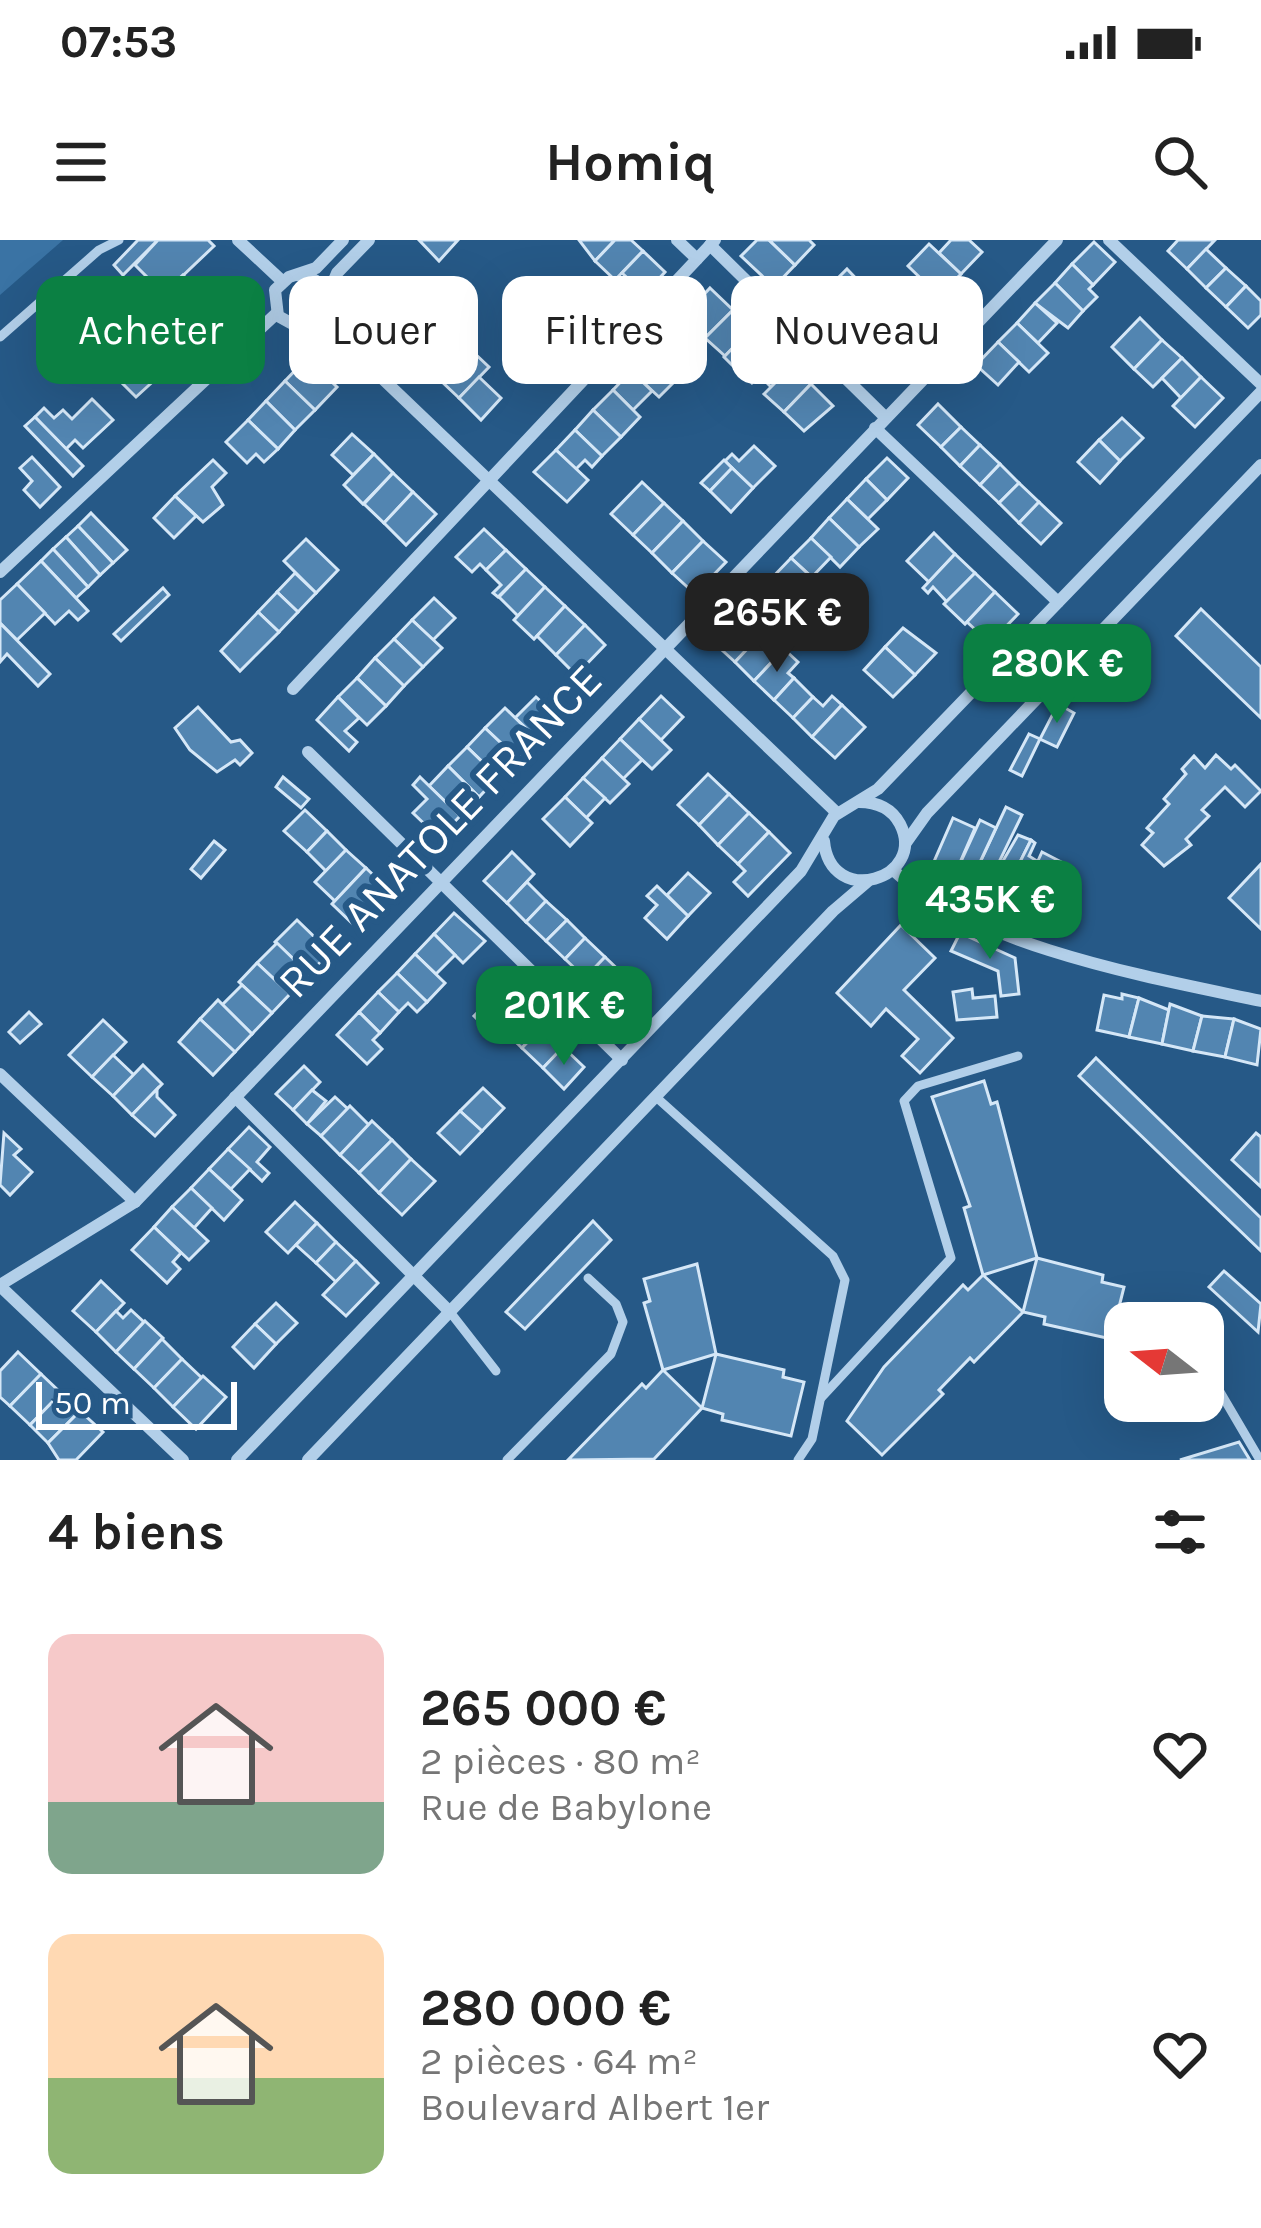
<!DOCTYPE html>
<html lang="fr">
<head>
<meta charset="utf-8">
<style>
	body { margin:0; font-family:Karla,sans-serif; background:#f6f6f6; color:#222; height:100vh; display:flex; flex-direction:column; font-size:45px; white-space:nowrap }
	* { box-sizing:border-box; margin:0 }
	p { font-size:39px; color:#767676 }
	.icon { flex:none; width:66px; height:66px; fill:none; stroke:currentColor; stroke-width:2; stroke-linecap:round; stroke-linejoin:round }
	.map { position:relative; height:1220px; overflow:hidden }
	.drawer { display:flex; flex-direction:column; background:#fff; flex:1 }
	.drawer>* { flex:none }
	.guide { position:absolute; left:36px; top:36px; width:1191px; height:108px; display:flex; gap:24px }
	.needle { width:78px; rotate:287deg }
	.controls { position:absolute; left:1104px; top:1062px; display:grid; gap:24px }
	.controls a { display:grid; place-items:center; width:120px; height:120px; border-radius:24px; background:#fff; box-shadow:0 12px 48px #0002; font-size:60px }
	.scale { position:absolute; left:36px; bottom:30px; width:201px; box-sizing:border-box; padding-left:12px; border:6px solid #fff; border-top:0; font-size:33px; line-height:42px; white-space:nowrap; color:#fff; -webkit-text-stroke:9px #265987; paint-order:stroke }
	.price { position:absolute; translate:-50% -102px; padding:0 27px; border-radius:24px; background:#0b8043; color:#fff; font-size:39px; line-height:78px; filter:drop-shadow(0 3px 6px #0008) }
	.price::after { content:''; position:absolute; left:50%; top:72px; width:36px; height:27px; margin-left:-18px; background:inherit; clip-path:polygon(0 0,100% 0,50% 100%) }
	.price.current { background:#222; color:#fff }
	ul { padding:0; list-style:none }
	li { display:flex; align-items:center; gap:36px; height:300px; padding:0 48px }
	li span { display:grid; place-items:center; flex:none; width:336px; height:240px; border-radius:24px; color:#555 }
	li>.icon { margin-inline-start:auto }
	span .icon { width:144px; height:144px; fill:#fffc; stroke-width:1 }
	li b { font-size:51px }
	h2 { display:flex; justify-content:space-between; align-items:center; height:144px; padding:0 48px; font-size:51px }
	.chip { padding:0 42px; border-radius:24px; background:#fff; box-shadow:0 12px 48px #0002; font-size:42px; line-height:108px }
	.chip.current { background:#0b8043; color:#fff }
	.status { display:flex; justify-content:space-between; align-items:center; height:84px; padding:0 60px; background:#fff; direction:ltr }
	.status svg { height:33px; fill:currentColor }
	header { display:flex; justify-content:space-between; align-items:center; height:156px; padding:0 48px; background:#fff; font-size:54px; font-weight:700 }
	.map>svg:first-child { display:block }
	.green { fill:#3a73a4 }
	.building { fill:#5285b1; stroke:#d5e7f7; stroke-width:3 }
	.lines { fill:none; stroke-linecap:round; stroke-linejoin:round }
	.lane { stroke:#b2cfe9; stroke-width:9 }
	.street { stroke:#b2cfe9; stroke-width:12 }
	.labels { text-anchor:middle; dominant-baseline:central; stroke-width:12; stroke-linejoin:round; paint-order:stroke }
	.street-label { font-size:45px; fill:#fff; stroke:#265987 }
</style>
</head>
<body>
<div class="status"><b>07:53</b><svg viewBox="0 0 49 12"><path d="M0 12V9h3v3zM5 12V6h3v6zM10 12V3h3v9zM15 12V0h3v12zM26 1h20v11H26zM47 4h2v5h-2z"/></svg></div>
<header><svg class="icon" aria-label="menu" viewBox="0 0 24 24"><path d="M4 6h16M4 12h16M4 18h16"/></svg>Homiq<svg class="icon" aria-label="search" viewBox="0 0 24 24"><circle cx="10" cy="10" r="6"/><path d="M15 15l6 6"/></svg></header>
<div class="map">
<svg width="1261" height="1220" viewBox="0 0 1261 1220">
	<rect width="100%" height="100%" fill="#265987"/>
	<polygon class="green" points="0,0 63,0 0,55"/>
	<g class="building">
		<polygon points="138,0 158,0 123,35 114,25"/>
		<polygon points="158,0 208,0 214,6 151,66 143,58 156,46 135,25"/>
		<polygon points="419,0 458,0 439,21"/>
		<polygon points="579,0 615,0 595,21"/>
		<polygon points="615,0 631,0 643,11 615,40 595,21"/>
		<polygon points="757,0 769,0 795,25 774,47 741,16"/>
		<polygon points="769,0 809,0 814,5 795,25"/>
		<polygon points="951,0 969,0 982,12 961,34 939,13"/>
		<polygon points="1178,0 1215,0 1187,29 1168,11"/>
		<polygon points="1094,2 1115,22 1093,45 1072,24"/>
		<polygon points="929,4 961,34 939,56 908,26"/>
		<polygon points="1206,9 1226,28 1206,48 1187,29"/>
		<polygon points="643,11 665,32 645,54 622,33"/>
		<polygon points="1072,24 1093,45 1089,49 1097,57 1083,71 1055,43"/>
		<polygon points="1226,28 1246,46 1226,67 1206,48"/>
		<polygon points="847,29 868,51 839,80 817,59"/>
		<polygon points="183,35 197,50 208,39 243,74 208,107 185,85 172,97 146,70"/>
		<polygon points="379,42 401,63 380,84 359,63"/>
		<polygon points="1055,43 1083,71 1068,88 1035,63"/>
		<polygon points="1246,46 1261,61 1261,75 1248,88 1226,67"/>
		<polygon points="710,48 733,70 705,98 683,77"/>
		<polygon points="563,54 583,73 562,95 533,68 540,59 549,68"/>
		<polygon points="860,59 879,78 859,99 839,80"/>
		<polygon points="401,63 421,82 400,103 380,84"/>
		<polygon points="1035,63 1057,83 1038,103 1017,83"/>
		<polygon points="733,70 752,88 725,116 705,98"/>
		<polygon points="541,76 562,95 540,118 520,98"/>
		<polygon points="879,78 899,97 879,118 859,99"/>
		<polygon points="1140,78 1162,100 1134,129 1112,107"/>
		<polygon points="421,82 440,100 420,121 400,103"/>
		<polygon points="1017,83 1048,113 1029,132 998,102"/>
		<polygon points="752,88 772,107 743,136 724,117"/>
		<polygon points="899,97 922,119 901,140 879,118"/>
		<polygon points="147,100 171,125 136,157 112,133"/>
		<polygon points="440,100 460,119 440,140 420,121"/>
		<polygon points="1162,100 1182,118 1153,147 1134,129"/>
		<polygon points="998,102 1019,122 998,145 976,125"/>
		<polygon points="772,107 792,126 771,147 760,136 752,143 745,135"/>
		<polygon points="470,109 489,127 459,158 440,140"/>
		<polygon points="652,109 680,136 659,157 631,131"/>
		<polygon points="307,118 337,147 315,170 285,141"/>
		<polygon points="1182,118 1201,137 1181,158 1162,138"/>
		<polygon points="792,126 811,144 784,172 764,154"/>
		<polygon points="631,131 652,151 633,170 613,150"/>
		<polygon points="479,137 501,158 481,180 459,158"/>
		<polygon points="1201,137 1223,158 1195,187 1173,166"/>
		<polygon points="285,141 315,170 295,190 266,161"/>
		<polygon points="811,144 833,166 804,191 784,172"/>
		<polygon points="613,150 640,177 621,197 593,170"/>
		<polygon points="92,159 113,180 83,208 75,200 66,209 35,177 44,168 54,178 63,170 72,179"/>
		<polygon points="266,161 295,190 278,209 248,180"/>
		<polygon points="938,164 961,187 941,207 918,185"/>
		<polygon points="593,170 621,197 602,216 575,190"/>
		<polygon points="35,177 83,226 73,236 25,186"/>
		<polygon points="1122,178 1143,198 1120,221 1099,200"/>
		<polygon points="248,180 278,209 264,222 256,214 247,223 226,202"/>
		<polygon points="961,187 980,205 960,226 941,207"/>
		<polygon points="575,190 602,216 592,227 585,220 576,229 556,210"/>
		<polygon points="352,194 374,214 353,235 332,215"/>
		<polygon points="1099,200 1120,221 1100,243 1078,222"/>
		<polygon points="980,205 1000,224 980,245 960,226"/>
		<polygon points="754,206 775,226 753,248 725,221 732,214 739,221"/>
		<polygon points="556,210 588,240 567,262 534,232"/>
		<polygon points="374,214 393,233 363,264 344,245"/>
		<polygon points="32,217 60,247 40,267 24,250 32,241 20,228"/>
		<polygon points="887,218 908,238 887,260 866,239"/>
		<polygon points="213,220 226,233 212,247 223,265 203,282 175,256"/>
		<polygon points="724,220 732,228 710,251 701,243"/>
		<polygon points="1000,224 1019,243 999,263 980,245"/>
		<polygon points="732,228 753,248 731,272 710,251"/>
		<polygon points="393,233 413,252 384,283 364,264"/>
		<polygon points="866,239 887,260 868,279 847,259"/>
		<polygon points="642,242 664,263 633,295 611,274"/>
		<polygon points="1019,243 1039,262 1019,283 999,263"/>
		<polygon points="413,252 436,274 406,305 384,283"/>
		<polygon points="175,256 196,276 174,298 154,278"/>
		<polygon points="847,259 878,289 859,307 829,278"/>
		<polygon points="1039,262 1061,283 1041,304 1019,283"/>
		<polygon points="664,263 683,281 652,313 633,295"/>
		<polygon points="91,273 127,310 113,323 78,286"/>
		<polygon points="829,278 859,307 840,327 811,298"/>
		<polygon points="683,281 703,301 672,333 652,313"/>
		<polygon points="78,286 113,323 100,335 66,297"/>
		<polygon points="484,289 506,310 486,330 480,324 472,332 456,317"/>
		<polygon points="934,293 955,314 929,342 907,321"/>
		<polygon points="66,297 100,335 88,347 53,309"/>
		<polygon points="811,298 831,317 812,337 791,318"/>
		<polygon points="306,299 338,330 316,353 284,321"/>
		<polygon points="703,301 726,322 695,354 672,333"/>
		<polygon points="53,309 88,347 76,358 41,321"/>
		<polygon points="506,310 526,329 498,357 493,353 501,345 486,330"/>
		<polygon points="955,314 975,333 947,362 933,347 928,353 923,348"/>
		<polygon points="791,318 822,347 800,369 770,340"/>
		<polygon points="41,321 88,371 78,380 69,371 55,384 17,344"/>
		<polygon points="526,329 545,347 518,376 499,357"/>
		<polygon points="295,333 316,353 298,372 277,352"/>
		<polygon points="975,333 995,352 965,384 944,364"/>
		<polygon points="17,344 45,373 17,400 0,383 0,360"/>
		<polygon points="545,347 565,366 534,399 514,380"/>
		<polygon points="163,348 169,355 121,401 114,394"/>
		<polygon points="277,352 298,372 279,392 258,372"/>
		<polygon points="995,352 1018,374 990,403 967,382"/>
		<polygon points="434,358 455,378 433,400 412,380"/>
		<polygon points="565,366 585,385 556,415 537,396"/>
		<polygon points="1201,369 1261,427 1261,478 1176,396"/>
		<polygon points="258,372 279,392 240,431 221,411"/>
		<polygon points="412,380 442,408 423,427 394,399"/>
		<polygon points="733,380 746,393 756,382 764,391 735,422 712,401"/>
		<polygon points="0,383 50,434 38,446 7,414 0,422"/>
		<polygon points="585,385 605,405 576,435 556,415"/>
		<polygon points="903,388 936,413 915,435 885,407"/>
		<polygon points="764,391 784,409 754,441 735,422"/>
		<polygon points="394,399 423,427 404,446 375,418"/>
		<polygon points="885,407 915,435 893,457 864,430"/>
		<polygon points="784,409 798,422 788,433 794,438 774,460 754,441"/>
		<polygon points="375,418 404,446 386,466 357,438"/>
		<polygon points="1123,419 1140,428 1126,453 1110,445"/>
		<polygon points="357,438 386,466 367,485 338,457"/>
		<polygon points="794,438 813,457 793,478 774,460"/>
		<polygon points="661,456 683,477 661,500 639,479"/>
		<polygon points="832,456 842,465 812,497 793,478 813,457 823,466"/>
		<polygon points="338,457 359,478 345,491 357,502 349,511 317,480"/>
		<polygon points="536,457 557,476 536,498 515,478"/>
		<polygon points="1058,464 1074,473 1057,507 1040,499"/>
		<polygon points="842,465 865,487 835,518 812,497"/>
		<polygon points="198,467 231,502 240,500 252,513 240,525 235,520 217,532 190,510 175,488"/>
		<polygon points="505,468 536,498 517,518 485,488"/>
		<polygon points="639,479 671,510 652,529 620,499"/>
		<polygon points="485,488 517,518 498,537 467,507"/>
		<polygon points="1029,494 1040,499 1022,536 1010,530"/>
		<polygon points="620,499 642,520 623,539 602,518"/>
		<polygon points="467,507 498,537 479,557 448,526"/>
		<polygon points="1216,515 1231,529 1235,525 1261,551 1245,567 1225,547 1202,570 1209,576 1186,599 1191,605 1164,626 1142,605 1153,593 1147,588 1169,564 1164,559 1186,534 1182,529 1194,516 1205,528"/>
		<polygon points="602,518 629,544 610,563 583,538"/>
		<polygon points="448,526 479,557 460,576 429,546"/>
		<polygon points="708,534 729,554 699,585 678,565"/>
		<polygon points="283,537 309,559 301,568 276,547"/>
		<polygon points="420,537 460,576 439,598 413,573 427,559 413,545"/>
		<polygon points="583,538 605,558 586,578 565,557"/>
		<polygon points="729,554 749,573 718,605 699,585"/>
		<polygon points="565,557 592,583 570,606 543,579"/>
		<polygon points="1006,567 1022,575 982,657 967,650"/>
		<polygon points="305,570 327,591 307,612 284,591"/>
		<polygon points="749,573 769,592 738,624 718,605"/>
		<polygon points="953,578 975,588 951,643 929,633"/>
		<polygon points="980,580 996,588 967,650 951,643"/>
		<polygon points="327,591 346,610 326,631 307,612"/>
		<polygon points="769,592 790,613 748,656 734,642 745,631 738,624"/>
		<polygon points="1018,595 1031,600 999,664 982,657"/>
		<polygon points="1031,600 1035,603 1029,616 1037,621 1015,671 999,664"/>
		<polygon points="214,601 225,610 201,638 191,629"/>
		<polygon points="346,610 366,628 335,661 315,642"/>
		<polygon points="512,612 534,634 507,663 484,641"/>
		<polygon points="1042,612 1073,628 1042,683 1015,671"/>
		<polygon points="1261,624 1261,689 1229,658"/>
		<polygon points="366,628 389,650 355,686 332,664"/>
		<polygon points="688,633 710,653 688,676 667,655"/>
		<polygon points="527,642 546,661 526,682 507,663"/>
		<polygon points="657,646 688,676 667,699 645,678 657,665 647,656"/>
		<polygon points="546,661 567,680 546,701 526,682"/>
		<polygon points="454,673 485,701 463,723 434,694"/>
		<polygon points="297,680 330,712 309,734 275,702"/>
		<polygon points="567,680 585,698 565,719 546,701"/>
		<polygon points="901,685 935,718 904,750 953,798 920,833 902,816 918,799 886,769 871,786 837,753"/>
		<polygon points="960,693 1015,718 1019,754 1001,756 998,731 951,711"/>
		<polygon points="434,694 455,715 436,734 415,714"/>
		<polygon points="585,698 605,717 585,738 565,719"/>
		<polygon points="277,703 309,734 290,754 257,723"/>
		<polygon points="415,714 445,743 427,762 397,733"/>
		<polygon points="605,717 628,739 608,760 585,738"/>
		<polygon points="257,723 290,754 272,773 239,742"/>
		<polygon points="397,733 427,762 417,772 408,763 399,772 378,752"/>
		<polygon points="242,745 272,773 252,794 222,765"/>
		<polygon points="501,748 523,768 495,797 474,776"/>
		<polygon points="972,749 973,758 995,756 997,777 957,780 953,752"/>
		<polygon points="378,752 399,772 380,793 359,772"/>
		<polygon points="1122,754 1139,758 1129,797 1097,790 1104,755 1122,759"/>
		<polygon points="1139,758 1169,770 1162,804 1129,797"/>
		<polygon points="218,760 252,794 235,812 200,779"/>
		<polygon points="1170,764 1202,776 1193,811 1162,804"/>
		<polygon points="523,768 542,787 522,808 502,789"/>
		<polygon points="29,772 41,784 20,803 9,792"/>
		<polygon points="359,772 380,793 373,800 382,809 367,824 337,795"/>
		<polygon points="1202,776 1234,779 1225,817 1193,811"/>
		<polygon points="200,779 235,812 213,835 179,802"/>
		<polygon points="1234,779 1261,789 1257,825 1225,817"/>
		<polygon points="103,780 126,802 92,837 69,815"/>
		<polygon points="542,787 563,807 543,828 522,808"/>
		<polygon points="563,807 584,827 564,849 543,828"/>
		<polygon points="113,815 134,835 113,856 92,837"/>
		<polygon points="1096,818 1261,978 1261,1011 1079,836"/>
		<polygon points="143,825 162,844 132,875 113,856"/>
		<polygon points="304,826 320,842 293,870 276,854"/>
		<polygon points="984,841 991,864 997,862 1037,1018 983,1035 964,968 970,966 932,857"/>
		<polygon points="483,848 504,868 482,891 460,871"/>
		<polygon points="157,849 157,857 175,875 155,896 132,875"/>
		<polygon points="312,850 326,861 307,884 293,870"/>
		<polygon points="335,857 348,869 321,896 307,884"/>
		<polygon points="350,866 369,885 340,915 321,896"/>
		<polygon points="460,871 482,891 460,914 438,893"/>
		<polygon points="372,881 392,900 359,933 340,915"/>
		<polygon points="249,887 270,907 257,922 269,933 262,941 228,909"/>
		<polygon points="4,893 21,909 14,915 32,932 10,955 0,945"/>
		<polygon points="1256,893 1261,897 1261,947 1232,920"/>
		<polygon points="392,900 411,919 379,953 359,933"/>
		<polygon points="228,909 250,929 231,949 209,929"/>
		<polygon points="411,919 435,941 402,975 379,953"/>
		<polygon points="209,929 242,960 224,980 191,948"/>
		<polygon points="191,948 212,968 194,988 172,967"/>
		<polygon points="295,962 317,983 288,1013 266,992"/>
		<polygon points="172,967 208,1001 189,1020 154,987"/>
		<polygon points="593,981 611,1000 525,1089 506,1072"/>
		<polygon points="317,983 336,1002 316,1023 296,1005"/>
		<polygon points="154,987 181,1013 173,1022 180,1029 167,1043 132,1010"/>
		<polygon points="336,1002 356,1021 336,1042 316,1023"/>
		<polygon points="1037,1018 1103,1035 1102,1042 1124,1047 1111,1099 1044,1084 1045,1077 1023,1072"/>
		<polygon points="356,1021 378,1043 346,1076 323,1055"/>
		<polygon points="697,1024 716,1114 663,1130 644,1063 650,1061 644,1039"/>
		<polygon points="1224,1031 1261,1064 1258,1092 1209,1047"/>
		<polygon points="983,1035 1023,1072 974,1122 970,1118 939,1150 943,1154 882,1215 847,1181 884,1127 963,1045 968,1050"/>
		<polygon points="101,1041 124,1063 96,1092 73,1071"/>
		<polygon points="276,1063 297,1083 276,1104 255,1084"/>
		<polygon points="131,1070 144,1082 116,1112 96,1092 116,1071 123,1078"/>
		<polygon points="145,1081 163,1098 134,1129 116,1112"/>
		<polygon points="255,1084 276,1104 254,1128 233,1107"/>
		<polygon points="162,1099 182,1119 154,1148 134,1129"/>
		<polygon points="18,1112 41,1134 10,1166 0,1157 0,1131"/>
		<polygon points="716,1114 784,1130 783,1137 804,1142 791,1196 722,1180 723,1174 702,1168"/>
		<polygon points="182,1119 202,1138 173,1167 154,1148"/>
		<polygon points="663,1130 702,1168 654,1219 568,1220 642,1144 646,1148"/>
		<polygon points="41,1134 61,1153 30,1185 10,1166"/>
		<polygon points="203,1136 226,1157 196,1189 173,1167"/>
		<polygon points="61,1153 80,1171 48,1203 30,1185"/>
		<polygon points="80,1171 103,1192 76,1220 59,1220 48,1203"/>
		<polygon points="1239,1202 1250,1220 1180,1220"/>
	</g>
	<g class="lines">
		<g class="lane">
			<polyline points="0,97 99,10 119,0"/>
			<polyline points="656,857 833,1016 845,1040 812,1199 798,1220"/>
			<polyline points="450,1072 496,1131"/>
			<polyline points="1206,1128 1260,1220"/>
			<polyline points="821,1158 951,1018 904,861 918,846 1018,816"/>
			<polyline points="507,1220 611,1114 623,1082 616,1064 588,1038"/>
		</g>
		<g class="street">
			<polyline points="238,0 282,41"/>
			<polyline points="677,0 697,19"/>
			<polyline points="1109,0 1261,144"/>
			<polyline points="710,5 885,177"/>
			<polyline points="297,35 315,40 325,60 319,78 298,87 278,76 275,50 289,37 316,28 343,0"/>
			<polyline points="327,57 337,33 369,0"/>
			<polyline points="319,78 837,573"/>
			<polyline points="875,188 1058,362"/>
			<polyline points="0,332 277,73"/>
			<polyline points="293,449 715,0"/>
			<polyline points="308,512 622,820"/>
			<path d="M824 601C830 669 928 639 900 584 891 567 876 562 859 562"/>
			<polyline points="905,604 927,573 1261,225"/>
			<path d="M893 630C975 707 1153 738 1261 761"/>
			<polyline points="0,834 135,962"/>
			<polyline points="235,857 450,1072"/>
			<polyline points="0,1045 135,962 1057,0"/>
			<polyline points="0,1046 183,1220"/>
			<polyline points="237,1220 801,631 834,576 878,549 1261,152"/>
			<polyline points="308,1220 833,671 867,642"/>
		</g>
	</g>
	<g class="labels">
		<g class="street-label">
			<text transform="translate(440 591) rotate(-46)">RUE ANATOLE FRANCE</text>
		</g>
	</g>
</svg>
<div class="controls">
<a><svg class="needle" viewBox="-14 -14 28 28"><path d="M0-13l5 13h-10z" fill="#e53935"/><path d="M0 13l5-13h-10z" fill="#767676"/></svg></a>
</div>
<div class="scale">50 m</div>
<b class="price current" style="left:777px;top:435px">265K €</b>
<b class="price" style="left:1057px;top:486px">280K €</b>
<b class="price" style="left:990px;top:722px">435K €</b>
<b class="price" style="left:564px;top:828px">201K €</b>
<div class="guide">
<a class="chip current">Acheter</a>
<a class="chip">Louer</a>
<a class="chip">Filtres</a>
<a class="chip">Nouveau</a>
</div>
</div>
<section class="drawer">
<h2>4 biens<svg class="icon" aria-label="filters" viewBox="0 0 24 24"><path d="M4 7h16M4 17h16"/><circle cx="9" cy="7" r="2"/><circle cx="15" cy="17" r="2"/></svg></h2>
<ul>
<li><span style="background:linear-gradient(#f6c9c9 70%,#7fa58c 0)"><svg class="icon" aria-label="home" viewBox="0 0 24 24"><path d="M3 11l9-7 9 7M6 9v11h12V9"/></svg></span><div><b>265 000 €</b><p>2 pièces · 80 m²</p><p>Rue de Babylone</p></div><svg class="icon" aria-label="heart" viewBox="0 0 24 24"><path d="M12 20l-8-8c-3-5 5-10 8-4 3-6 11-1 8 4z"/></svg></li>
<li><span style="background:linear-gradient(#ffd9b3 60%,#8fb573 0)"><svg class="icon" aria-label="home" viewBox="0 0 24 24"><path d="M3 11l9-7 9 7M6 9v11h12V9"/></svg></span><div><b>280 000 €</b><p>2 pièces · 64 m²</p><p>Boulevard Albert 1er</p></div><svg class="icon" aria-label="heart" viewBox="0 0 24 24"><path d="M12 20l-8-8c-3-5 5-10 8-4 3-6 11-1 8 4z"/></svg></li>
</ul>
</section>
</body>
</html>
